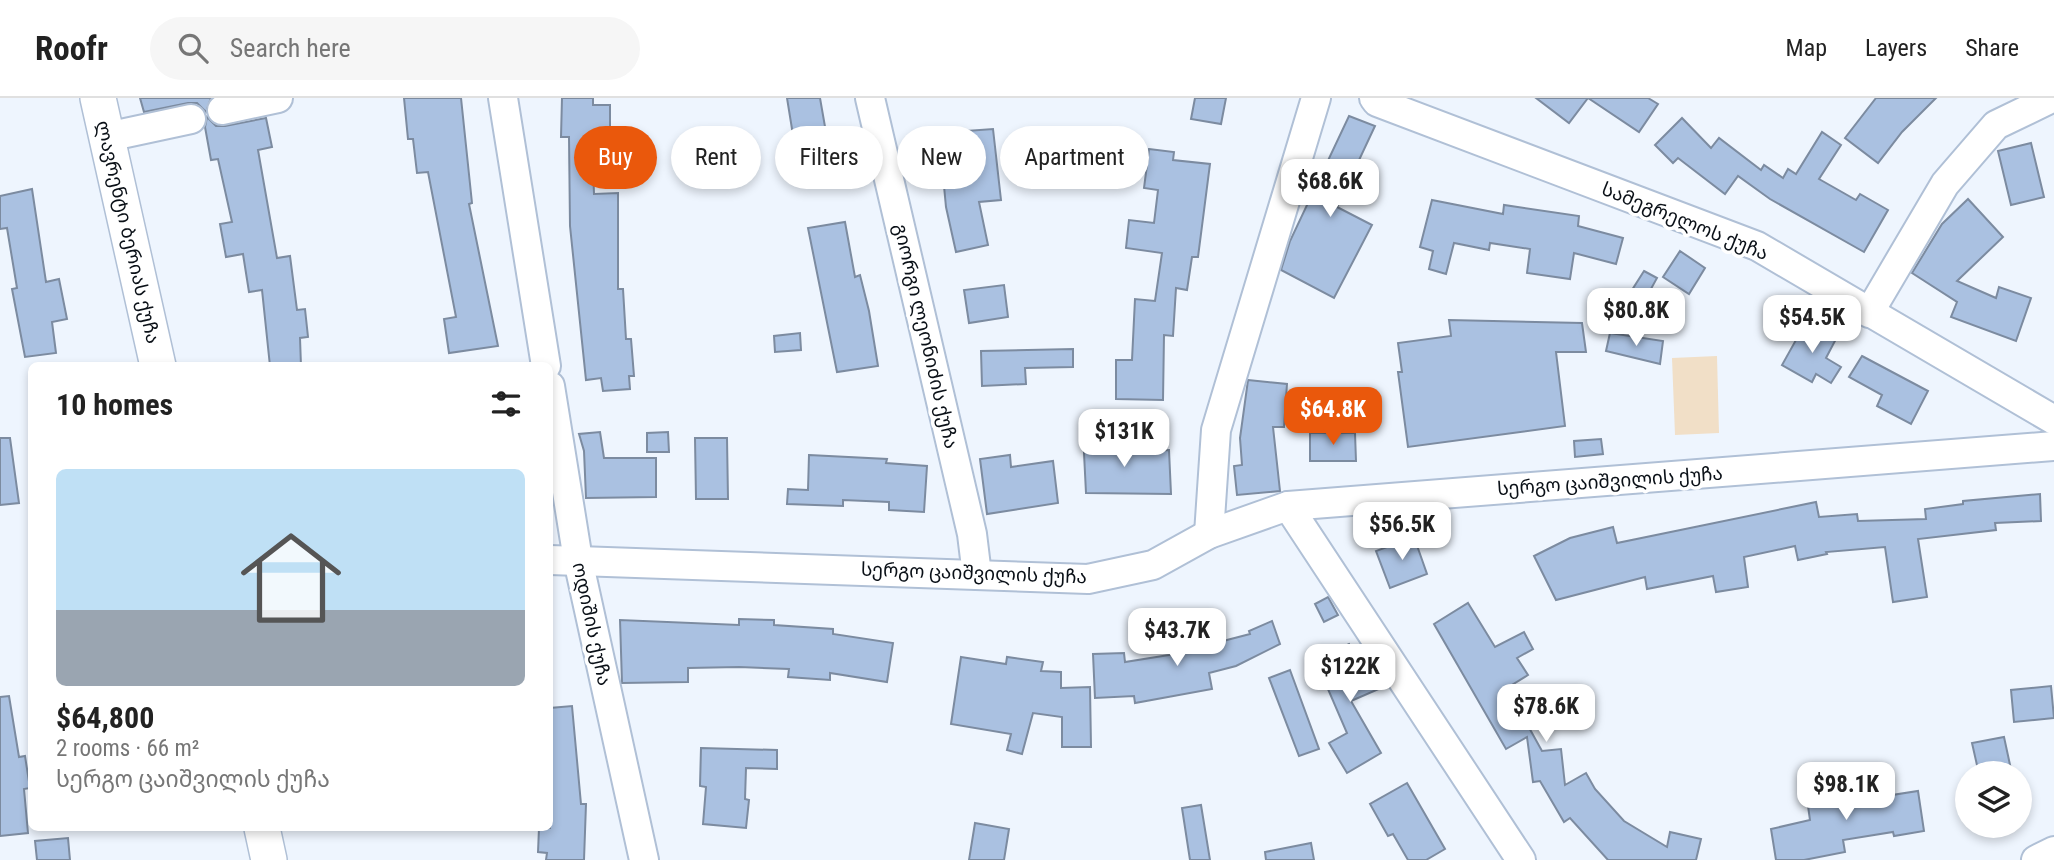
<!DOCTYPE html>
<html lang="en">
<head>
<meta charset="utf-8">
<style>
	body { margin:0; font-family:"Roboto Condensed","Noto Sans Georgian",sans-serif; background:#f6f6f6; color:#222; height:100vh; display:flex; flex-direction:column; font-size:26px; white-space:nowrap }
	* { box-sizing:border-box; margin:0 }
	p { font-size:23px; color:#767676 }
	.icon { flex:none; width:38px; height:38px; fill:none; stroke:currentColor; stroke-width:2; stroke-linecap:round; stroke-linejoin:round }
	.map { position:relative; flex:1; overflow:hidden }
	.panel { position:absolute; left:28px; top:264px; width:525px; height:469px; display:flex; flex-direction:column; background:#fff; border-radius:10px; box-shadow:0 4px 10px #0003 }
	.panel>* { flex:none }
	.top-card { position:absolute; left:574px; top:28px; width:665px; height:63px; display:flex; gap:14px }
	.controls { position:absolute; left:1955px; top:663px; display:grid; gap:14px }
	.controls a { display:grid; place-items:center; width:77px; height:77px; border-radius:50%; background:#fff; box-shadow:0 4px 10px #0003; font-size:35px }
	.price { position:absolute; translate:-50% -60px; padding:0 16px; border-radius:14px; background:#fff; color:#222; font-size:23px; line-height:46px; filter:drop-shadow(0 2px 4px #0008) }
	.price::after { content:''; position:absolute; left:50%; top:42px; width:21px; height:16px; margin-left:-10px; background:inherit; clip-path:polygon(0 0,100% 0,50% 100%) }
	.price.on { background:#ea580c; color:#fff }
	ul { padding:0; list-style:none }
	li { display:grid; align-content:center; gap:14px; height:371px; padding:0 28px }
	li span { display:grid; place-items:center; height:217px; border-radius:10px; color:#555 }
	li>.icon { margin-inline-start:auto }
	span .icon { width:126px; height:126px; fill:#fffc; stroke-width:1 }
	li b { font-size:30px }
	h2 { display:flex; justify-content:space-between; align-items:center; height:84px; padding:0 28px; font-size:30px }
	.chip { padding:0 24px; border-radius:32px; background:#fff; box-shadow:0 4px 10px #0003; font-size:24px; line-height:63px }
	.chip.on { background:#ea580c; color:#fff }
	header { display:flex; align-items:center; gap:42px; box-sizing:border-box; height:98px; padding:0 35px; background:#fff; border-bottom:2px solid #e0e0e0 }
	header strong { font-size:33px }
	nav { display:flex; gap:38px; margin-inline-start:auto; font-size:24px }
	.search { width:490px; height:63px; background:#f6f6f6; display:flex; align-items:center; gap:18px; box-sizing:border-box; padding:0 24px; border-radius:38px; color:#767676; font-size:26px }
	.map>svg:first-child { display:block }
	.green { fill:#f1dfc7 }
	.building { fill:#aac1e1; stroke:#7c8ba0; stroke-width:2 }
	.lines { fill:none; stroke-linecap:round; stroke-linejoin:round }
	.minor-casing { stroke:#b0c0d6; stroke-width:32 }
	.major-casing { stroke:#b0c0d6; stroke-width:38 }
	.minor { stroke:#fff; stroke-width:28 }
	.major { stroke:#fff; stroke-width:35 }
	.labels { text-anchor:middle; dominant-baseline:central; stroke-width:7; stroke-linejoin:round; paint-order:stroke }
	.street-label { font-size:19px; fill:#0a1017; stroke:#fff }
</style>
</head>
<body>
<header>
<strong>Roofr</strong>
<div class="search"><svg class="icon" aria-label="search" viewBox="0 0 24 24"><circle cx="10" cy="10" r="6"/><path d="M15 15l6 6"/></svg>Search here</div>
<nav><a>Map</a><a>Layers</a><a>Share</a></nav>
</header>
<div class="map">
<svg width="2054" height="762" viewBox="0 0 2054 762">
	<rect width="100%" height="100%" fill="#eef5fe"/>
	<polygon class="green" points="1717,258 1719,335 1675,337 1672,260"/>
	<g class="building">
		<polygon points="140,0 211,0 206,14 197,5 188,5 144,14"/>
		<polygon points="404,0 461,0 472,105 469,106 498,248 449,255 444,221 456,219 428,74 417,75 413,41 408,41"/>
		<polygon points="562,0 593,0 593,7 610,7 610,39 592,39 594,96 618,95 618,191 623,191 626,241 631,241 634,278 629,278 630,291 603,293 601,280 586,282 570,128 569,39 561,39"/>
		<polygon points="787,0 820,0 831,63 798,68"/>
		<polygon points="1195,0 1226,0 1221,26 1191,21"/>
		<polygon points="1536,0 1648,0 1658,6 1639,34 1588,0 1569,25"/>
		<polygon points="1876,0 1936,0 1902,34 1878,65 1845,40"/>
		<polygon points="1349,18 1375,28 1337,109 1372,127 1334,200 1281,172 1290,143"/>
		<polygon points="207,19 216,28 225,28 266,20 272,49 258,52 277,160 290,158 297,212 305,211 308,239 300,240 301,268 270,268 262,192 249,194 243,156 226,159 220,126 232,124 218,61 211,62 205,29"/>
		<polygon points="1682,20 1711,50 1719,40 1761,72 1764,67 1783,80 1788,71 1796,76 1822,34 1841,47 1819,81 1856,102 1860,96 1888,112 1864,154 1770,101 1738,78 1725,96 1678,60 1673,65 1655,47"/>
		<polygon points="993,31 1001,102 979,104 988,147 956,154 946,109 939,35"/>
		<polygon points="2031,45 2044,99 2011,107 1998,53"/>
		<polygon points="1149,51 1174,54 1173,62 1210,66 1198,159 1192,159 1187,192 1176,190 1173,238 1164,237 1163,302 1116,301 1116,262 1132,262 1135,201 1155,203 1162,155 1126,150 1129,122 1154,125 1158,92 1144,90"/>
		<polygon points="32,91 46,184 59,181 67,221 52,224 56,255 25,259 12,191 17,190 7,130 0,131 0,98"/>
		<polygon points="1968,101 2003,139 1957,183 1996,200 1999,189 2031,200 2016,243 1951,219 1957,204 1912,175 1942,126"/>
		<polygon points="1432,102 1503,116 1504,107 1579,118 1578,128 1623,140 1616,166 1574,155 1570,181 1527,175 1530,151 1490,145 1489,152 1454,145 1446,176 1429,171 1433,153 1420,149"/>
		<polygon points="845,124 855,179 860,177 869,213 878,268 837,274 808,130"/>
		<polygon points="1680,153 1705,170 1689,196 1663,179"/>
		<polygon points="1644,173 1657,180 1646,200 1632,192"/>
		<polygon points="1004,187 1008,219 969,225 964,192"/>
		<polygon points="1449,222 1582,225 1586,254 1556,254 1565,328 1408,349 1398,274 1402,274 1398,245 1451,238"/>
		<polygon points="1806,224 1836,241 1826,260 1841,269 1831,285 1816,276 1812,284 1782,267"/>
		<polygon points="800,235 801,252 775,254 774,238"/>
		<polygon points="1610,235 1663,243 1660,266 1606,253"/>
		<polygon points="1073,251 1073,269 1025,270 1026,286 982,288 981,253"/>
		<polygon points="1862,258 1928,293 1911,326 1877,308 1882,297 1849,279"/>
		<polygon points="1248,282 1287,286 1284,329 1273,329 1280,393 1237,397 1234,368 1242,367 1240,340"/>
		<polygon points="600,334 604,360 656,360 656,399 586,400 584,353 579,336"/>
		<polygon points="668,334 669,354 647,354 647,335"/>
		<polygon points="1108,334 1108,352 1118,351 1119,354 1169,352 1171,396 1086,395 1083,335"/>
		<polygon points="1310,335 1355,335 1356,363 1310,363"/>
		<polygon points="0,340 10,340 19,405 0,407"/>
		<polygon points="695,340 727,340 728,401 696,401"/>
		<polygon points="1601,341 1603,356 1575,359 1574,343"/>
		<polygon points="809,357 887,361 886,365 927,368 924,414 889,412 889,404 843,402 843,408 787,406 788,391 808,392"/>
		<polygon points="1010,357 1011,369 1053,363 1058,405 987,416 980,361"/>
		<polygon points="2040,396 2041,423 1995,425 1996,432 1918,441 1927,499 1893,504 1885,449 1826,454 1827,456 1798,462 1795,448 1744,459 1748,489 1716,494 1713,478 1647,491 1645,479 1556,502 1534,458 1570,440 1613,429 1617,445 1816,404 1819,419 1857,416 1858,423 1926,421 1925,411 1963,406 1963,403"/>
		<polygon points="1414,439 1427,476 1390,490 1376,453"/>
		<polygon points="1328,499 1338,517 1324,524 1315,506"/>
		<polygon points="1468,505 1495,549 1524,534 1533,551 1517,560 1528,577 1507,590 1542,653 1561,651 1565,687 1586,675 1595,691 1624,723 1667,749 1670,734 1701,741 1696,762 1608,762 1570,720 1564,724 1540,683 1533,684 1527,639 1506,651 1434,526"/>
		<polygon points="739,521 774,522 774,527 833,531 833,536 893,545 887,584 830,575 830,582 788,579 789,571 739,569 688,570 688,584 622,585 620,522 739,527"/>
		<polygon points="1272,523 1280,546 1236,568 1209,575 1212,591 1135,605 1134,598 1095,600 1093,556 1124,555 1125,564 1169,557 1250,536 1249,533"/>
		<polygon points="1349,546 1359,568 1370,563 1381,590 1351,603 1381,655 1347,675 1329,645 1347,635 1315,561"/>
		<polygon points="961,559 1006,566 1007,559 1043,564 1041,573 1061,574 1061,590 1090,589 1091,649 1062,649 1062,619 1033,615 1022,656 1007,652 1011,636 951,626"/>
		<polygon points="1290,572 1319,651 1299,658 1269,580"/>
		<polygon points="2051,588 2054,620 2014,624 2011,592"/>
		<polygon points="9,598 19,659 25,658 30,690 24,691 28,735 0,738 0,599"/>
		<polygon points="572,608 581,706 586,706 584,762 546,762 547,755 538,754 539,730 550,730 550,610"/>
		<polygon points="2004,639 2012,676 1979,676 1972,645"/>
		<polygon points="701,650 777,652 777,671 746,670 745,701 749,702 746,730 703,726 706,689 700,688"/>
		<polygon points="1407,685 1445,751 1426,762 1408,762 1393,736 1388,738 1370,706"/>
		<polygon points="1838,690 1839,696 1877,690 1879,699 1918,693 1924,733 1894,738 1893,734 1843,742 1845,754 1804,762 1776,762 1771,731 1810,722 1806,694"/>
		<polygon points="1201,707 1210,762 1190,762 1182,710"/>
		<polygon points="975,725 1009,731 1004,762 969,762"/>
		<polygon points="68,740 70,762 37,762 35,743"/>
		<polygon points="1311,745 1314,762 1266,762 1265,754"/>
	</g>
	<g class="lines">
		<defs>
			<g id="minor">
				<polyline points="503,0 546,268"/>
				<polyline points="870,0 972,436 977,477"/>
				<polyline points="1374,0 1377,4 1757,148 2054,322"/>
				<polyline points="222,12 278,0"/>
				<polyline points="107,39 191,21"/>
				<polyline points="1869,215 1945,86 1996,27 2052,0"/>
				<polyline points="550,288 578,462 644,762"/>
				<polyline points="1288,408 1521,762"/>
				<polyline points="1209,436 1216,332 1316,0"/>
				<polyline points="550,462 1088,481 1153,467 1209,436 1288,408 2054,348"/>
				<polyline points="2036,762 2054,753"/>
			</g>
			<g id="major">
				<polyline points="98,0 158,268"/>
				<polyline points="262,730 269,762"/>
			</g>
		</defs>
		<use href="#minor" class="minor-casing"/>
		<use href="#major" class="major-casing"/>
		<use href="#minor" class="minor"/>
		<use href="#major" class="major"/>
	</g>
	<g class="labels">
		<g class="street-label">
			<text transform="translate(1685 123) rotate(22)">სამეგრელოს ქუჩა</text>
			<text transform="translate(128 134) rotate(77)">ლავრენტი ბერიას ქუჩა</text>
			<text transform="translate(926 238) rotate(77)">გიორგი ლეონიძის ქუჩა</text>
			<text transform="translate(1610 383) rotate(-4)">სერგო ცაიშვილის ქუჩა</text>
			<text transform="translate(974 475) rotate(2)">სერგო ცაიშვილის ქუჩა</text>
			<text transform="translate(592 526) rotate(78)">ოდიშის ქუჩა</text>
		</g>
	</g>
</svg>
<div class="controls">
<a><svg class="icon" aria-label="layers" viewBox="0 0 24 24"><path d="M12 4l9 5-9 5-9-5zM3 14l9 5 9-5"/></svg></a>
</div>
<b class="price" style="left:1330px;top:121px">$68.6K</b>
<b class="price" style="left:1636px;top:250px">$80.8K</b>
<b class="price" style="left:1812px;top:257px">$54.5K</b>
<b class="price on" style="left:1333px;top:349px">$64.8K</b>
<b class="price" style="left:1124px;top:371px">$131K</b>
<b class="price" style="left:1402px;top:464px">$56.5K</b>
<b class="price" style="left:1177px;top:570px">$43.7K</b>
<b class="price" style="left:1350px;top:606px">$122K</b>
<b class="price" style="left:1546px;top:646px">$78.6K</b>
<b class="price" style="left:1846px;top:724px">$98.1K</b>
<div class="top-card">
<a class="chip on">Buy</a>
<a class="chip">Rent</a>
<a class="chip">Filters</a>
<a class="chip">New</a>
<a class="chip">Apartment</a>
</div>
<section class="panel">
<h2>10 homes<svg class="icon" aria-label="filters" viewBox="0 0 24 24"><path d="M4 7h16M4 17h16"/><circle cx="9" cy="7" r="2"/><circle cx="15" cy="17" r="2"/></svg></h2>
<ul>
<li><span style="background:linear-gradient(#bfe0f5 65%,#9aa5b1 0)"><svg class="icon" aria-label="home" viewBox="0 0 24 24"><path d="M3 11l9-7 9 7M6 9v11h12V9"/></svg></span><div><b>$64,800</b><p>2 rooms · 66 m²</p><p>სერგო ცაიშვილის ქუჩა</p></div></li>
</ul>
</section>
</div>
</body>
</html>
